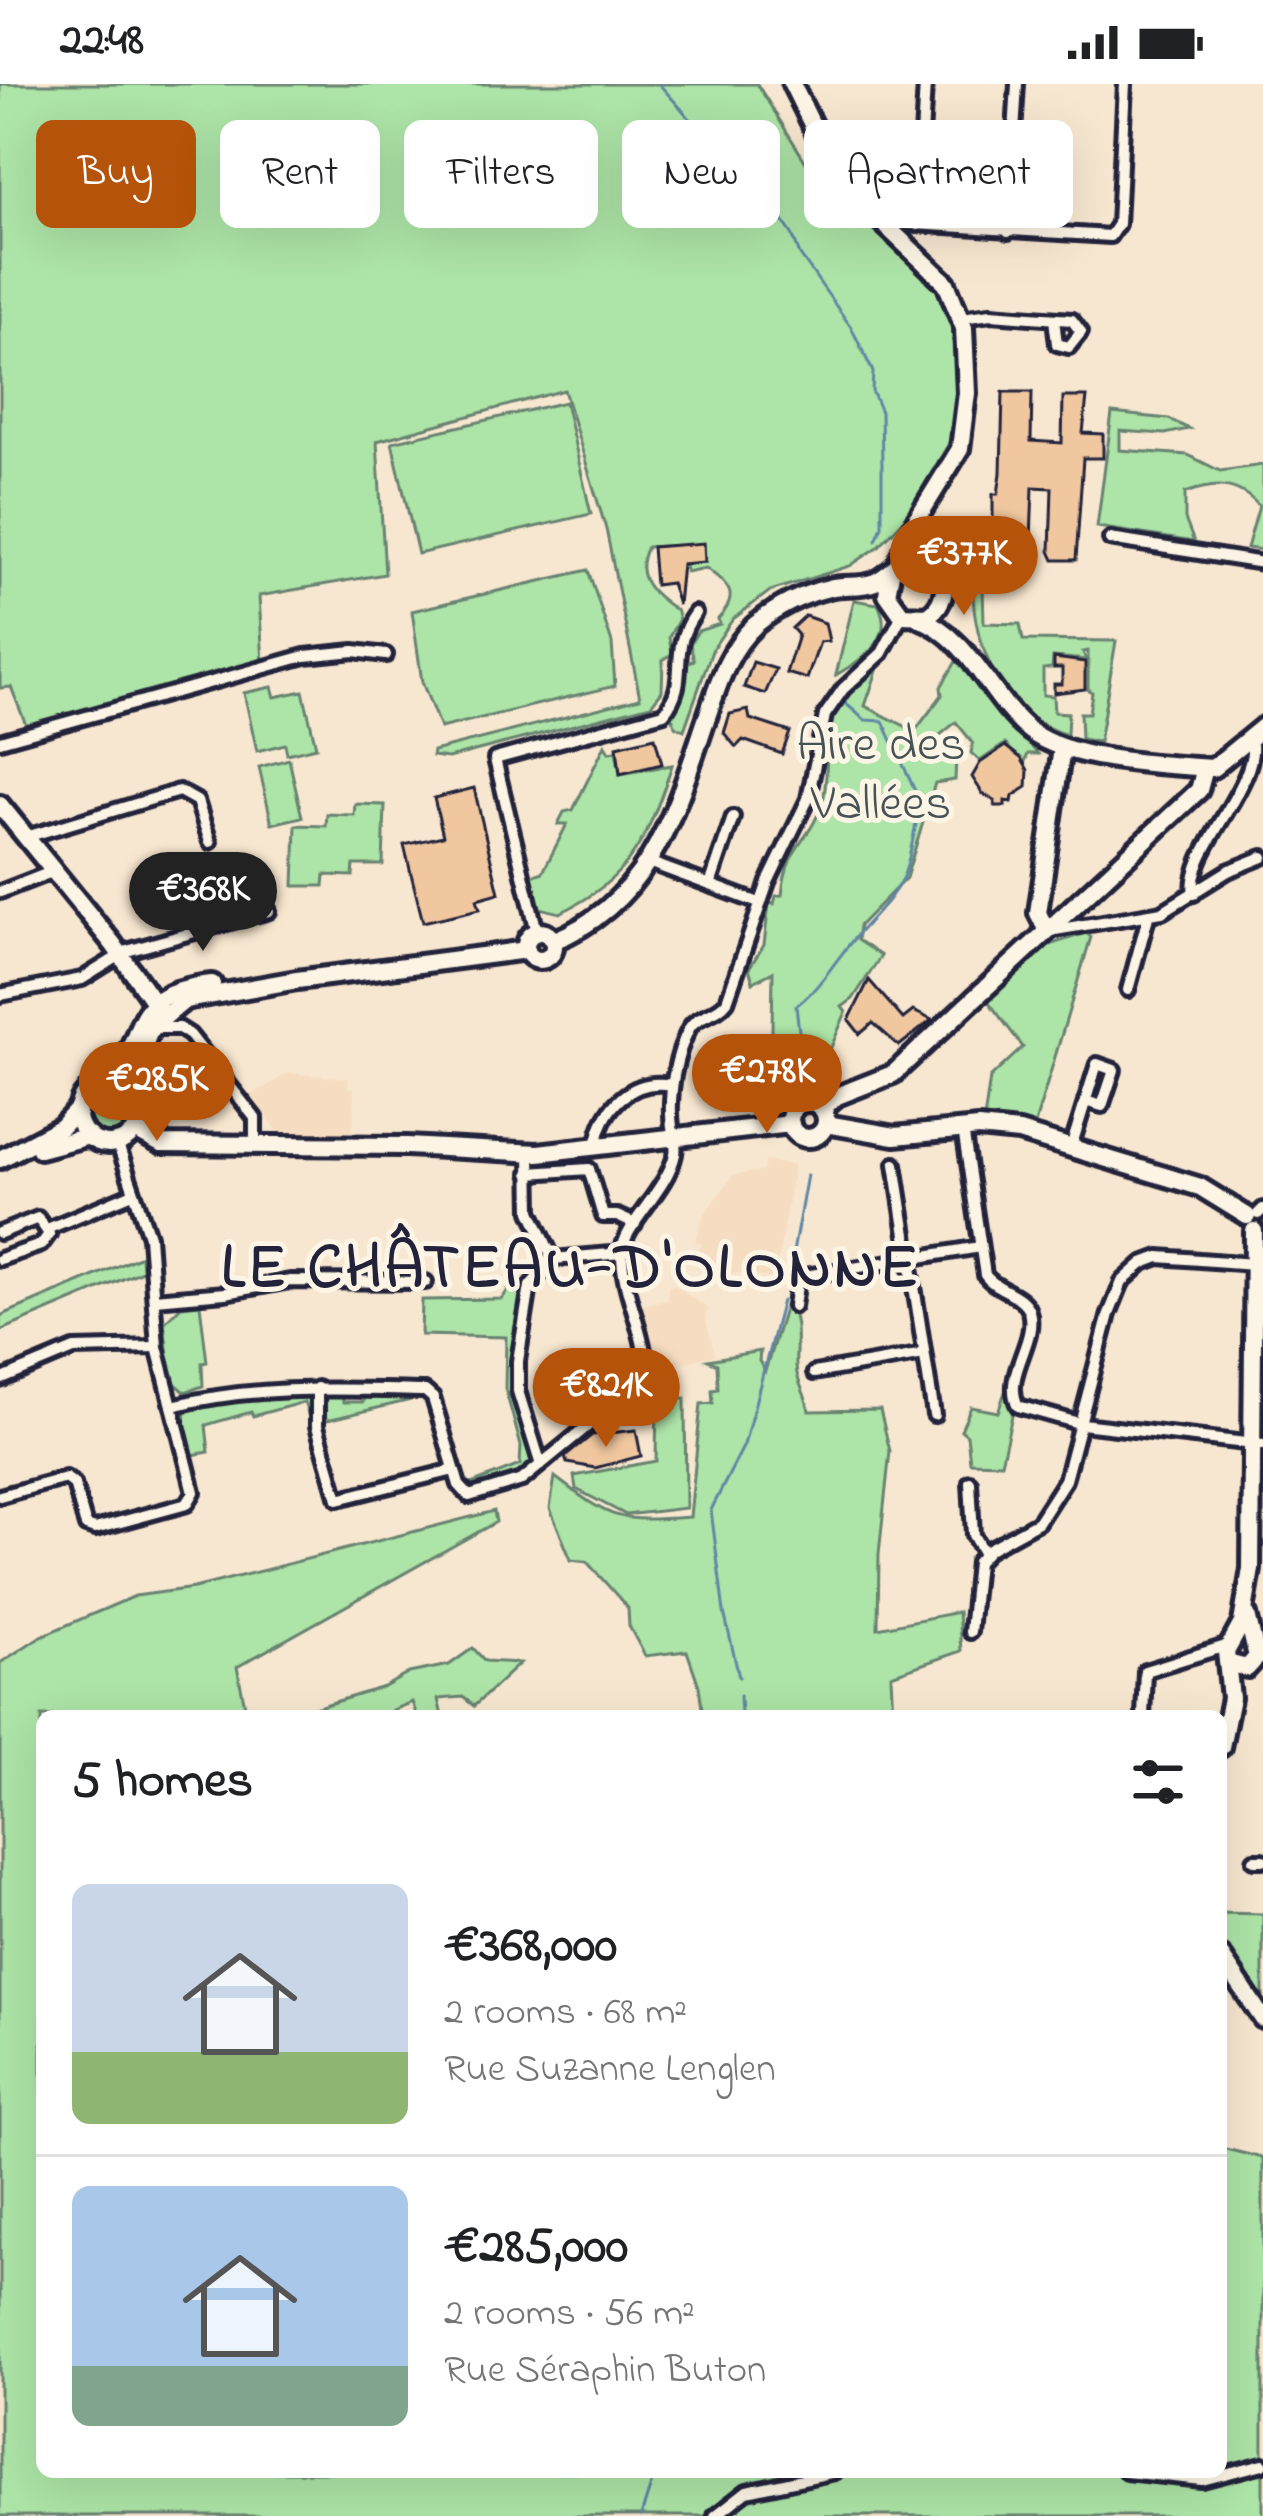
<!DOCTYPE html>
<html lang="en">
<head>
<meta charset="utf-8">
<style>
	body { margin:0; font-family:"Indie Flower",sans-serif; background:#f6f6f6; color:#202124; height:100vh; display:flex; flex-direction:column; font-size:45px; white-space:nowrap }
	* { box-sizing:border-box; margin:0 }
	p { font-size:39px; color:#757577 }
	.icon { flex:none; width:66px; height:66px; fill:none; stroke:currentColor; stroke-width:2; stroke-linecap:round; stroke-linejoin:round }
	.map { position:relative; flex:1; overflow:hidden }
	.sheet { position:absolute; left:36px; top:1626px; width:1191px; height:768px; display:flex; flex-direction:column; background:#fff; border-radius:18px; box-shadow:0 12px 48px #0002 }
	.sheet>* { flex:none }
	.guide { position:absolute; left:36px; top:36px; width:1191px; height:108px; display:flex; gap:24px }
	.price { position:absolute; translate:-50% -102px; padding:0 27px; border-radius:42px; background:#b45309; color:#fff; font-size:39px; line-height:78px; filter:drop-shadow(0 3px 6px #0008) }
	.price::after { content:''; position:absolute; left:50%; top:72px; width:36px; height:27px; margin-left:-18px; background:inherit; clip-path:polygon(0 0,100% 0,50% 100%) }
	.price.on { background:#222; color:#fff }
	ul { padding:0; list-style:none }
	li { display:flex; align-items:center; gap:36px; height:300px; padding:0 36px }
	li+li { border-top:3px solid #e0e0e0 }
	li span { display:grid; place-items:center; flex:none; width:336px; height:240px; border-radius:18px; color:#555 }
	li>.icon { margin-inline-start:auto }
	span .icon { width:144px; height:144px; fill:#fffc; stroke-width:1 }
	li b { font-size:51px }
	h2 { display:flex; justify-content:space-between; align-items:center; height:144px; padding:0 36px; font-size:51px }
	.tag { padding:0 42px; border-radius:18px; background:#fff; box-shadow:0 12px 48px #0002; font-size:42px; line-height:108px }
	.tag.on { background:#b45309; color:#fff }
	.status { display:flex; justify-content:space-between; align-items:center; height:84px; padding:0 60px; background:#fff; direction:ltr }
	.status svg { height:33px; fill:currentColor }
	.map>svg:first-child { display:block }
	.built { fill:#f6ddc1 }
	.green { fill:#ade4a7; stroke:#688371; stroke-width:3 }
	.lines { fill:none; stroke-linecap:round; stroke-linejoin:round }
	.stream { stroke:#6087a5; stroke-width:3 }
	.building { fill:#f0c79f; stroke:#22223b; stroke-width:3 }
	.street-casing { stroke:#22223b; stroke-width:20 }
	.secondary-casing { stroke:#22223b; stroke-width:26 }
	.street { stroke:#fcf5e5; stroke-width:10 }
	.secondary { stroke:#fcf5e5; stroke-width:16 }
	.labels { text-anchor:middle; dominant-baseline:central; stroke-width:10; stroke-linejoin:round; paint-order:stroke }
	.park-label { font-size:51px; fill:#455256; stroke:#fcf5e5 }
	.district-label { font-size:63px; font-weight:bold; letter-spacing:3px; fill:#22223b; stroke:#fcf5e5 }
</style>
</head>
<body>
<div class="status"><b>22:48</b><svg viewBox="0 0 49 12"><path d="M0 12V9h3v3zM5 12V6h3v6zM10 12V3h3v9zM15 12V0h3v12zM26 1h20v11H26zM47 4h2v5h-2z"/></svg></div>
<div class="map">
<svg width="1263" height="2432" viewBox="0 0 1263 2432">
	<rect width="100%" height="100%" fill="#f8e7d0"/>
	<filter id="ink" filterUnits="userSpaceOnUse"><feTurbulence type="fractalNoise" baseFrequency=".00833" numOctaves="2"/><feDisplacementMap in="SourceGraphic" scale="24" xChannelSelector="R" yChannelSelector="G"/><feConvolveMatrix kernelMatrix="1 2 1 2 8 2 1 2 1" color-interpolation-filters="sRGB"/></filter>
	<g filter="url(#ink)">
		<g class="built">
			<polygon points="288,989 348,994 348,1003 354,1004 353,1053 287,1053 277,1046 250,1012"/>
			<polygon points="765,1077 794,1081 775,1195 697,1183 701,1159 695,1158 705,1129 733,1091 763,1087"/>
			<polygon points="673,1200 709,1225 705,1232 715,1271 657,1285 642,1221 667,1215 668,1203"/>
		</g>
		<g class="green">
			<path d="M0 0H757L807 80 939 208 952 226 961 264 958 334 948 361 902 438 878 463 850 482 770 507 733 535 713 564 684 646 675 642 671 628 680 613 684 581 694 576 690 560 698 547 720 540 718 535C743 509 725 499 706 484L686 488 685 480 705 478 704 460 647 463C632 493 652 510 676 526L679 535 669 553 672 570 663 576 662 607 651 621 448 674 432 672 433 667 640 614 606 445 564 306 377 357 385 490 259 512 263 579 27 643 11 603 0 604Z"/>
			<polygon points="565,318 591,430 418,470 392,358"/>
			<path d="M1112 329 1169 335 1189 345 1165 350 1120 347V366L1188 371 1220 387 1263 381V466L1247 464 1259 422C1236 397 1215 399 1185 409V435L1194 458 1097 443Z"/>
			<polygon points="588,486 612,559 615,602 440,644 422,598 412,527"/>
			<path d="M983 502 984 539 1020 540 1023 556 1116 557 1099 658 1081 655 1080 629H1089L1092 608 1088 606V567L1083 568 1086 576 1053 573 1052 584 1043 585V611L1053 612 1054 628 1068 629 1067 651C1005 633 972 563 973 503Z"/>
			<path d="M854 516 878 520C896 554 865 574 836 591Z"/>
			<path d="M957 576 1038 670H1028L1024 680 1005 660 980 677 971 669 973 659 956 638 934 656 949 675 956 673 955 696 935 699 906 794 859 842 857 856 881 872 853 915 842 923 846 928 820 989 813 991V1008L779 1024 772 1019 771 1005 773 888 753 898 749 884 764 861 769 819 774 820 776 812 782 811C787 759 809 760 822 720 830 694 823 650 833 628 843 609 864 596 879 581L865 622 915 647 942 611 941 603Z"/>
			<polygon points="272,603 275,613 303,607 316,663 287,670 285,660 257,667 244,609"/>
			<path d="M605 661 609 668 616 667 620 690 672 681C648 753 631 795 560 829L540 824 532 792 543 788 567 740H558L564 728 573 726Z"/>
			<polygon points="289,675 302,733 272,740 259,683"/>
			<polygon points="355,720 385,721 383,781 354,781 353,792 325,791 324,802 294,802 296,741 326,742 327,730 354,731"/>
			<polygon points="1086,849 1091,853 1034,1043 984,1036 990,994 1023,963 988,917 1046,862"/>
			<circle cx="109" cy="1028" r="25"/>
			<polygon points="141,1172 142,1187 0,1247 0,1232"/>
			<polygon points="508,1206 521,1210 514,1249 514,1307 532,1381 511,1394 471,1405 471,1400 520,1381 521,1362 505,1304 506,1253 421,1251 422,1216 502,1215"/>
			<path d="M787 1216C805 1244 790 1273 799 1297 803 1308 807 1315 809 1327L880 1326 890 1367 879 1470 878 1544 958 1528 961 1567 891 1591 893 1632H703L699 1602 687 1567 645 1572 629 1542 628 1524 587 1478 571 1476 550 1424 555 1393C613 1437 617 1438 690 1433L701 1320 713 1319 712 1306 718 1305 717 1280 708 1276 760 1267 759 1277 765 1287Z"/>
			<polygon points="200,1220 207,1278 202,1279 203,1302 185,1308 171,1296 164,1239 181,1222"/>
			<polygon points="1006,1305 1014,1323 1001,1379 970,1378 967,1351 961,1346 971,1323 998,1328"/>
			<polygon points="310,1309 314,1312 311,1340 304,1318 253,1332 251,1328 206,1341 209,1368 192,1371 184,1333 187,1327 228,1313"/>
			<polygon points="325,1309 342,1309 343,1318 363,1318 364,1311 411,1316 323,1337"/>
			<polygon points="657,1314 685,1314 686,1424 626,1431 576,1405 574,1392 656,1377"/>
			<polygon points="494,1427 496,1438 237,1583 247,1632 42,1632 42,2388 1221,2388 1221,2064 1263,2074 1263,2432 0,2432 0,1579 41,1552 135,1512 194,1504"/>
			<polygon points="473,1564 485,1577 520,1579 474,1622 463,1613 438,1615 442,1632 417,1632 412,1618 392,1626 393,1632 288,1632 384,1603 409,1589 449,1581"/>
			<polygon points="1221,1829 1263,1830 1263,1933 1221,1877"/>
		</g>
		<g class="lines">
			<g class="stream">
				<polyline points="659,0 727,76 750,88 792,150 800,171 851,243 873,288 872,307 881,328 882,382 882,442 876,456"/>
				<path d="M806 1007 796 922C822 902 835 876 857 851 874 831 891 817 903 793 911 776 914 741 921 720L883 637 865 636 845 619"/>
				<polyline points="788,1196 807,1091"/>
				<polyline points="739,1593 724,1528 711,1426 744,1361 782,1217"/>
				<polyline points="740,1611 741,1632"/>
				<polyline points="641,2432 655,2388"/>
			</g>
		</g>
		<g class="building">
			<polygon points="1003,308 1032,308 1031,357 1062,359 1063,313 1087,313 1083,349 1103,350 1103,374 1083,374 1076,476 1054,476 1050,467 1052,404 1033,403 1031,456 1015,455 1016,447 993,446 993,410 998,410 1001,389"/>
			<polygon points="704,459 705,478 682,480 678,521 671,499 655,501 652,463"/>
			<polygon points="805,532 825,539 829,557 820,558 807,595 786,589 798,551 792,544"/>
			<polygon points="1054,574 1085,578 1085,605 1054,609 1054,600 1062,600 1062,584 1054,584"/>
			<polygon points="753,578 776,585 765,610 744,603"/>
			<polygon points="748,626 750,635 790,648 782,670 743,656 736,663 724,649 730,630"/>
			<polygon points="655,653 662,680 620,690 617,662"/>
			<polygon points="1005,662 1021,674 1028,686 1027,703 1013,712 1012,718 1005,717 1005,722 995,722 995,717 983,710 972,693 980,679"/>
			<polygon points="474,704 499,809 477,815 480,825 423,838 404,761 443,752 434,714"/>
			<polygon points="869,896 903,935 913,927 932,936 899,962 873,939 860,950 849,936"/>
			<polygon points="636,1346 641,1372 595,1384 567,1379 565,1373 592,1351"/>
		</g>
		<g class="lines">
			<defs>
				<g id="street">
					<polyline points="917,141 925,0"/>
					<polyline points="887,146 898,139 1110,152 1118,140 1125,0"/>
					<polyline points="1008,148 1017,0"/>
					<polyline points="961,234 991,230 1072,236 1081,248 1069,263 1057,260 1054,235"/>
					<polyline points="1110,455 1263,479"/>
					<polyline points="0,657 305,572 354,567 386,571"/>
					<polyline points="26,753 179,707 197,717 210,758"/>
					<polyline points="651,779 759,819"/>
					<polyline points="710,801 733,733"/>
					<polyline points="0,808 54,787"/>
					<path d="M1194 810C1185 768 1263 698 1251 654"/>
					<polyline points="1049,847 1162,828 1228,787 1263,773"/>
					<path d="M537 848 495 675 664 629C692 594 666 569 695 529"/>
					<polyline points="1128,906 1148,833"/>
					<polyline points="0,911 82,895 127,867 269,827"/>
					<polyline points="155,944 179,944 190,951 255,1034 255,1062"/>
					<path d="M963 1045 985 1191C995 1206 1023 1209 1029 1227 1038 1258 1002 1291 1018 1322L1082 1340 1263 1361"/>
					<path d="M596 1063C602 1024 631 993 672 1001"/>
					<path d="M1071 1063C1080 1036 1088 1008 1097 980L1114 986 1102 1022 1085 1017"/>
					<polyline points="530,1070 531,1127 553,1175"/>
					<polyline points="895,1080 934,1331"/>
					<polyline points="529,1089 589,1085 603,1132 617,1132 635,1140"/>
					<polyline points="1258,1130 1263,1125"/>
					<polyline points="47,1145 133,1109"/>
					<polyline points="0,1149 38,1134 49,1150 41,1161 0,1175"/>
					<polyline points="154,1215 225,1209 290,1197 426,1198"/>
					<polyline points="794,1222 797,1201 805,1192 980,1163"/>
					<polyline points="814,1289 924,1270"/>
					<polyline points="0,1296 74,1265 157,1263"/>
					<polyline points="317,1304 317,1342 338,1415 454,1386"/>
					<path d="M172 1322C257 1301 338 1305 425 1307L433 1314 459 1401 469 1412 522 1396 595 1336 638 1323C663 1271 621 1219 622 1168 623 1142 668 1105 675 1070 677 1060 674 1053 672 1043 668 1012 675 971 690 943 698 930 717 931 727 917L768 798 808 715 825 631 843 605 882 569 902 531"/>
					<polyline points="540,1378 518,1307 518,1277 530,1202 553,1175 622,1169"/>
					<polyline points="970,1398 973,1451 984,1470"/>
					<polyline points="0,1412 66,1394 74,1400 86,1442 95,1445 187,1420 194,1408 157,1263 149,1152 117,1058"/>
					<polyline points="970,1548 977,1478 989,1465 1038,1438 1065,1396 1109,1230 1122,1198 1143,1179 1159,1173 1254,1180"/>
					<polyline points="1143,1632 1145,1587 1229,1561"/>
					<polyline points="1254,1776 1263,1776"/>
					<polyline points="1126,2388 1202,2396 1263,2380"/>
					<polyline points="715,2432 747,2407 835,2388"/>
				</g>
				<g id="secondary">
					<polyline points="792,0 841,99 946,199 964,244 967,309 960,365 917,435 896,484"/>
					<path d="M919 534C972 555 988 613 1030 647 1068 677 1164 681 1213 684L1263 643"/>
					<polyline points="0,721 113,860 162,930"/>
					<polyline points="1047,847 1038,829 1062,664"/>
					<circle cx="540" cy="862" r="14"/>
					<path d="M553 857C653 817 676 723 708 630 719 598 729 565 755 541 776 524 803 510 829 504 844 500 860 504 875 498 889 492 898 477 914 476 950 473 953 517 927 532L902 531 887 510 891 490"/>
					<path d="M106 998C154 949 121 910 212 900"/>
					<circle cx="109" cy="1029" r="31"/>
					<polyline points="135,1011 136,982 151,944 185,916 297,896 527,866"/>
					<circle cx="808" cy="1036" r="18"/>
					<polyline points="823,1024 837,1012 893,990 1199,706 1205,684"/>
					<polyline points="826,1040 895,1052 978,1044 1019,1048 1200,1103 1247,1132"/>
					<polyline points="135,1046 161,1060 407,1062 538,1069 791,1040"/>
					<polyline points="40,1065 89,1052"/>
					<polyline points="0,1075 61,1043 79,1024"/>
					<polyline points="1231,1580 1247,1584 1257,1573 1247,1531"/>
					<polyline points="1221,1663 1231,1614 1226,1568 1242,1539 1251,1485 1254,1147"/>
					<polyline points="1221,1872 1263,1935"/>
				</g>
			</defs>
			<use href="#street" class="street-casing"/>
			<use href="#secondary" class="secondary-casing"/>
			<use href="#street" class="street"/>
			<use href="#secondary" class="secondary"/>
		</g>
	</g>
	<g class="labels">
		<g class="park-label">
			<text x="881" y="662">Aire des<tspan x="881" dy="59">Vallées</tspan></text>
		</g>
		<g class="district-label">
			<text x="571" y="1187">LE CHÂTEAU-D'OLONNE</text>
		</g>
	</g>
</svg>
<b class="price" style="left:964px;top:534px">€377K</b>
<b class="price on" style="left:203px;top:870px">€368K</b>
<b class="price" style="left:767px;top:1052px">€278K</b>
<b class="price" style="left:157px;top:1060px">€285K</b>
<b class="price" style="left:606px;top:1366px">€821K</b>
<div class="guide">
<a class="tag on">Buy</a>
<a class="tag">Rent</a>
<a class="tag">Filters</a>
<a class="tag">New</a>
<a class="tag">Apartment</a>
</div>
<section class="sheet">
<h2>5 homes<svg class="icon" aria-label="filters" viewBox="0 0 24 24"><path d="M4 7h16M4 17h16"/><circle cx="9" cy="7" r="2"/><circle cx="15" cy="17" r="2"/></svg></h2>
<ul>
<li><span style="background:linear-gradient(#c9d6e8 70%,#8fb573 0)"><svg class="icon" aria-label="home" viewBox="0 0 24 24"><path d="M3 11l9-7 9 7M6 9v11h12V9"/></svg></span><div><b>€368,000</b><p>2 rooms · 68 m²</p><p>Rue Suzanne Lenglen</p></div></li>
<li><span style="background:linear-gradient(#a9c7e8 75%,#7fa58c 0)"><svg class="icon" aria-label="home" viewBox="0 0 24 24"><path d="M3 11l9-7 9 7M6 9v11h12V9"/></svg></span><div><b>€285,000</b><p>2 rooms · 56 m²</p><p>Rue Séraphin Buton</p></div></li>
</ul>
</section>
</div>
</body>
</html>
